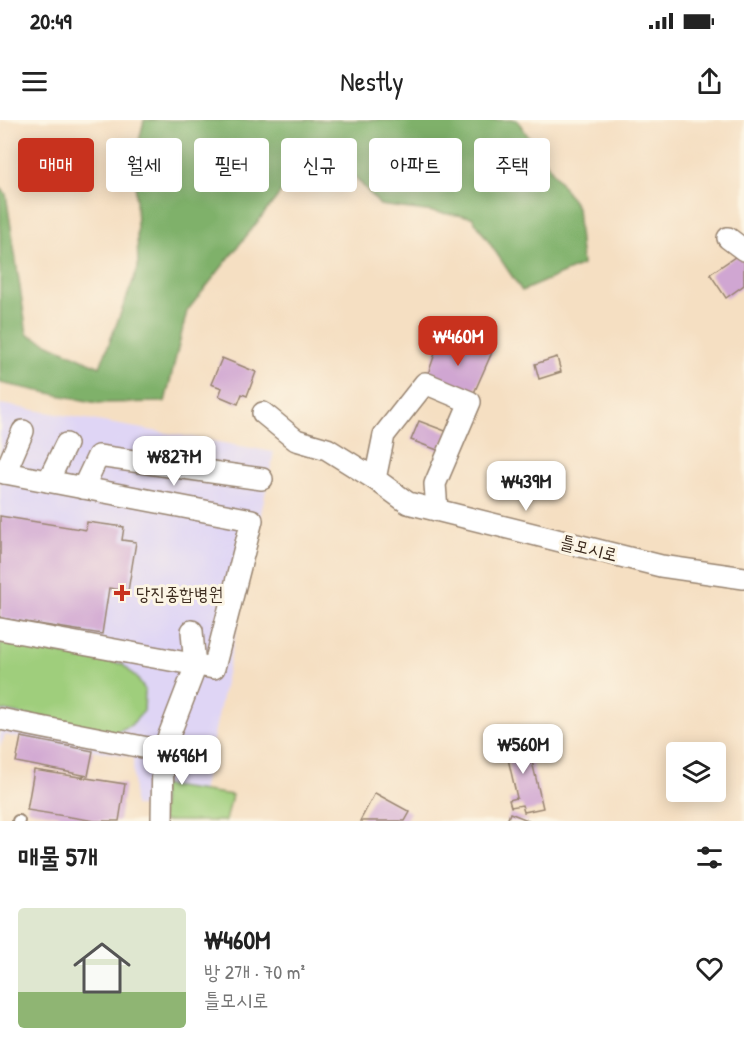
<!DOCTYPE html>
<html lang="ko">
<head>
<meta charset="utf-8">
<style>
	body { margin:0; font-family:"Patrick Hand","Poor Story",sans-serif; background:#f6f6f6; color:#222; height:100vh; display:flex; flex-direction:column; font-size:22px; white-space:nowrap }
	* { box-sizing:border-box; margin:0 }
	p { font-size:20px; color:#767676 }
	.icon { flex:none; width:33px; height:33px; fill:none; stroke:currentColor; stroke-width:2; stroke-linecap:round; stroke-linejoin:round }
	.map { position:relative; height:701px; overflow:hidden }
	.sheet { display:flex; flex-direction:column; background:#fff; flex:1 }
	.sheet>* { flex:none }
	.hud { position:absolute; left:18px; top:18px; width:708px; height:54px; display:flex; gap:12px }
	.buttons { position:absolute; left:666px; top:622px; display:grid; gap:12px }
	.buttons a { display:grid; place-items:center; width:60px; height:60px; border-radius:6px; background:#fff; box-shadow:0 3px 15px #0003; font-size:30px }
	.price { position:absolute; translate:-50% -51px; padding:0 14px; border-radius:12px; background:#fff; color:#222; font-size:20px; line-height:39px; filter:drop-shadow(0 2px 3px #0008) }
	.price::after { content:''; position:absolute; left:50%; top:36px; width:18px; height:14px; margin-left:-9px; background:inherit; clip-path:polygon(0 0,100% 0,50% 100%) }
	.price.active { background:#c8321e; color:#fff }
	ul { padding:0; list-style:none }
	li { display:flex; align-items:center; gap:18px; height:150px; padding:0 18px }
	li+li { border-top:2px solid #e0e0e0 }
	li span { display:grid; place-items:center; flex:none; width:168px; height:120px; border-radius:6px; color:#555 }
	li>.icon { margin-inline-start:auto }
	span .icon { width:72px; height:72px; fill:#fffc; stroke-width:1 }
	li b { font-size:26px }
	h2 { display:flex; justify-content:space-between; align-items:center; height:72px; padding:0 18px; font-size:26px }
	.pill { padding:0 21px; border-radius:6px; background:#fff; box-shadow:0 3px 15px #0003; font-size:21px; line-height:54px }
	.pill.active { background:#c8321e; color:#fff }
	.status { display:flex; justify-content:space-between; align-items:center; height:42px; padding:0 30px; background:#fff; direction:ltr }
	.status svg { height:16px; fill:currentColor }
	header { display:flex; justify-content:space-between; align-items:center; height:78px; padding:0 18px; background:#fff; font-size:27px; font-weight:600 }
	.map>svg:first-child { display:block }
	.built { fill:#dfd5f5 }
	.green { fill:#9fce7b; stroke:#6d7c4c; stroke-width:1.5 }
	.forest { fill:#7fb16b; stroke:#5d6e44; stroke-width:1.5 }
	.building { fill:#d0a6d2 }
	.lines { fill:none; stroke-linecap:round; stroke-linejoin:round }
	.lane-casing { stroke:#988470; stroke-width:14 }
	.street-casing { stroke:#988470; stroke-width:24 }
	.lane { stroke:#fff; stroke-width:10 }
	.street { stroke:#fff; stroke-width:21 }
	.poi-dot { fill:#c8321e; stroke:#fcf5e5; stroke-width:2 }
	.labels { text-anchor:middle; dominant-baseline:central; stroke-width:6; stroke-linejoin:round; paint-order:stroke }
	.street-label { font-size:18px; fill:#3b2a1e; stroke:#fcf5e5 }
	.poi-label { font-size:18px; fill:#3b2a1e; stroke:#fcf5e5; text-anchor:start }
</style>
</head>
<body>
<div class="status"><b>20:49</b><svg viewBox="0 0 49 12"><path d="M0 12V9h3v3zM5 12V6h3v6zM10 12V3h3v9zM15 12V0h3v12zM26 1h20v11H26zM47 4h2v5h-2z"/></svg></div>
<header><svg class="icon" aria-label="menu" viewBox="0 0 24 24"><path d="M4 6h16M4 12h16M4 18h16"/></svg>Nestly<svg class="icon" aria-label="share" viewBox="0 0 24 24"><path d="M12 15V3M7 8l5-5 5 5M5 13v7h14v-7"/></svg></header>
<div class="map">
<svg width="744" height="701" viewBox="0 0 744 701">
	<rect width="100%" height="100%" fill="#fcf5e5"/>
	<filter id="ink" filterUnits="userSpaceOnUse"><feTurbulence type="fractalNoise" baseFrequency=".0167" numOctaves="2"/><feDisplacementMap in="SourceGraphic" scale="12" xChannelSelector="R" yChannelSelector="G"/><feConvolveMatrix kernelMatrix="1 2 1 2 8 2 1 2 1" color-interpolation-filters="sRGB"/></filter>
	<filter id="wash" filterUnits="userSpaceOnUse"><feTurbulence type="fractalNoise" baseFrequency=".008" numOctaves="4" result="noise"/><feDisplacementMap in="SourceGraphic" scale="24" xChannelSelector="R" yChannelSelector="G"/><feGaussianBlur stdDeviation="1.35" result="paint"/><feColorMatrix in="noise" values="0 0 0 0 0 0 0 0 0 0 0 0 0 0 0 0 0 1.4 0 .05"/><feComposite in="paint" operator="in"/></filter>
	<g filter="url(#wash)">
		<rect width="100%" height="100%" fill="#f5dfc2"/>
		<polygon class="built" points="0,284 274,332 199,686 134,686 133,637 5,615 0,627"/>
		<g class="green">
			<polygon points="0,523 122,544 137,558 145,570 144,591 131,605 114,613 0,590"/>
			<polygon points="162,665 232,675 226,701 162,701"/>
		</g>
		<polygon class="forest" points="144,0 517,0 577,87 582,145 522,171 472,97 380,85 342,42 289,62 187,191 165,282 97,283 0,263 0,67 6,74 27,214 100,247 138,148 135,39"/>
		<g id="blocks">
			<g class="building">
				<polygon points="744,131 744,165 726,178 710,154"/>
				<polygon points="442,213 493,230 470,282 425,263"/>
				<polygon points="557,237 561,252 539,259 535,244"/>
				<polygon points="222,238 256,252 247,276 242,274 238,284 219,276 222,268 211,264"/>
				<polygon points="419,301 448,312 440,331 411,320"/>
				<polygon points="0,396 86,410 87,402 124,407 122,420 136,422 128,471 109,468 102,514 0,498"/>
				<polygon points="526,616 543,688 524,692 522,685 511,687 509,680 517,678 504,621"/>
				<polygon points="21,617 93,631 88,656 16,642"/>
				<polygon points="34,650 125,664 119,701 95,701 27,690"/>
				<polygon points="375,673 410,692 405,701 360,701"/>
				<polygon points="510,693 530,701 507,701"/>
			</g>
		</g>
	</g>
	<g filter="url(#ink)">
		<use href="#blocks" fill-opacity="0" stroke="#988470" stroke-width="1.5"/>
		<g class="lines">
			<defs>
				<polyline id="lane" points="18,701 19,701"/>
				<g id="street">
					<polyline points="728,118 744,130"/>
					<polyline points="263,293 296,320 327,329 375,359"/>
					<polyline points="0,352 252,400 214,548 0,509"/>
					<polyline points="5,353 23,311"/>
					<polyline points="48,361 66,324"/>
					<polyline points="83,368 98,336 262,359"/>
					<polyline points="437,390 435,364 470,282 425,263 384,315 375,359 408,383 661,446 744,458"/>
					<polyline points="0,599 163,631"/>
					<polyline points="162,701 163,631 195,548 192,511"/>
				</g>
			</defs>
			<use href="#lane" class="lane-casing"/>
			<use href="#street" class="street-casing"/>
			<use href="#lane" class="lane"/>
			<use href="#street" class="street"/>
		</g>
	</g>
	<path class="poi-dot" d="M119 464h6v6h6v6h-6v6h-6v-6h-6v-6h6z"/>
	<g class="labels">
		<g class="street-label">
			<text transform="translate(589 428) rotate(14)">틀모시로</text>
		</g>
		<g class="poi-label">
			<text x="136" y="473">당진종합병원</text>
		</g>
	</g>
</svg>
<div class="buttons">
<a><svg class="icon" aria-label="layers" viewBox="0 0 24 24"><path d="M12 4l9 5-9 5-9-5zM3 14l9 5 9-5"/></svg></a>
</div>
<b class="price active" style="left:458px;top:247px">₩460M</b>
<b class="price" style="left:174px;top:367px">₩827M</b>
<b class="price" style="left:526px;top:392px">₩439M</b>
<b class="price" style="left:523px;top:655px">₩560M</b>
<b class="price" style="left:182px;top:666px">₩696M</b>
<div class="hud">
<a class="pill active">매매</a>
<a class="pill">월세</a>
<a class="pill">필터</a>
<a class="pill">신규</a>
<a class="pill">아파트</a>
<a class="pill">주택</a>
</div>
</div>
<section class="sheet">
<h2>매물 5개<svg class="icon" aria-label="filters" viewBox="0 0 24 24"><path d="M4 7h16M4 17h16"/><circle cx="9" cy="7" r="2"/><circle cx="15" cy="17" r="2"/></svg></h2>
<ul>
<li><span style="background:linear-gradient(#dfe7d0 70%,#8fb573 0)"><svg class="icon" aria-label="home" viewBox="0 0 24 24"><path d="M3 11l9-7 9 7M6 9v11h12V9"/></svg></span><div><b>₩460M</b><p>방 2개 · 70 m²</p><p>틀모시로</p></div><svg class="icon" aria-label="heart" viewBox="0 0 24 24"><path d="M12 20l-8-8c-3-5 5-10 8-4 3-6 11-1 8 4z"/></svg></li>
</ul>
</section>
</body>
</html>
